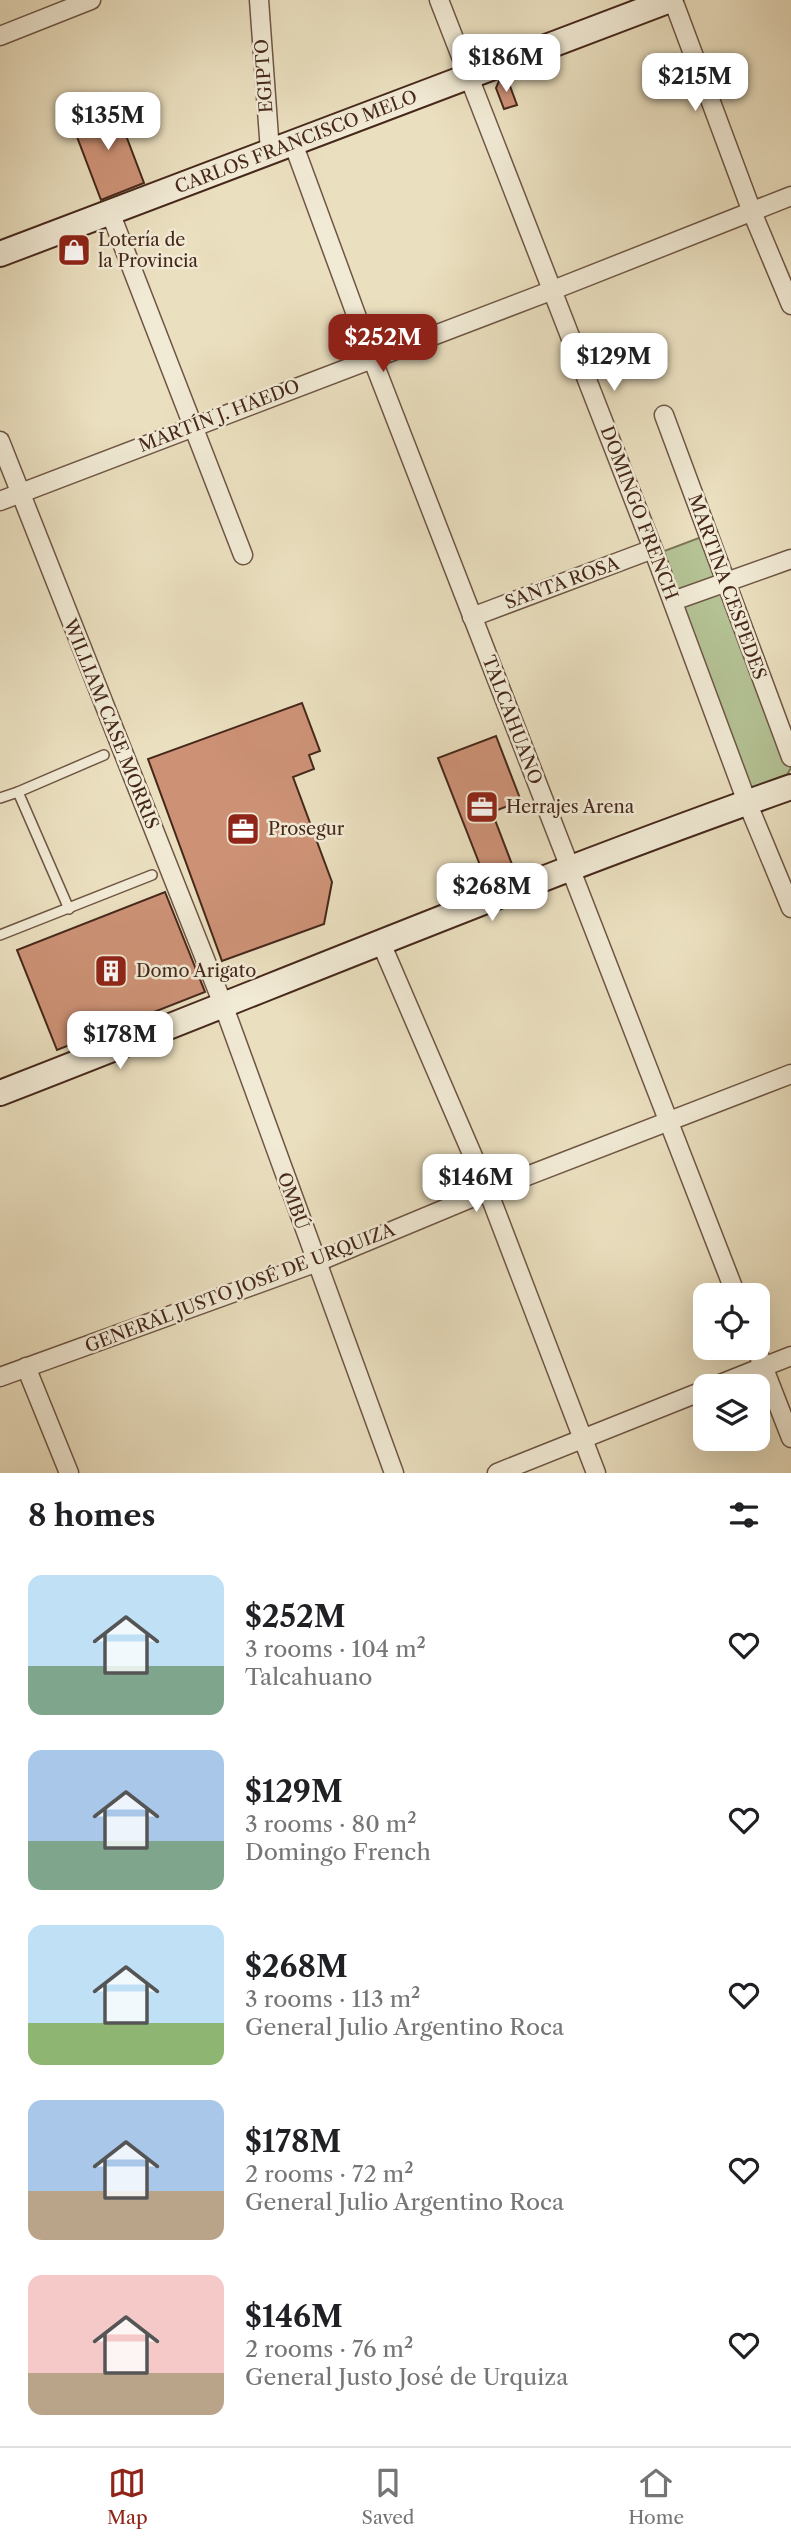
<!DOCTYPE html>
<html lang="en">
<head>
<meta charset="utf-8">
<style>
	body { margin:0; font-family:"Libre Caslon Text",serif; background:#f2f2f2; color:#202124; height:100vh; display:flex; flex-direction:column; font-size:26px; white-space:nowrap }
	* { box-sizing:border-box; margin:0 }
	p { font-size:23px; color:#757577 }
	.icon { flex:none; width:38px; height:38px; fill:none; stroke:currentColor; stroke-width:2; stroke-linecap:round; stroke-linejoin:round }
	.map { position:relative; height:1473px; overflow:hidden }
	.panel { display:flex; flex-direction:column; background:#fff; flex:1 }
	.panel>* { flex:none }
	.tools { position:absolute; left:693px; top:1283px; display:grid; gap:14px }
	.tools a { display:grid; place-items:center; width:77px; height:77px; border-radius:14px; background:#fff; box-shadow:0 7px 28px #0002; font-size:35px }
	.price { position:absolute; translate:-50% -60px; padding:0 16px; border-radius:14px; background:#fff; color:#222; font-size:23px; line-height:46px; filter:drop-shadow(0 2px 4px #0008) }
	.price::after { content:''; position:absolute; left:50%; top:42px; width:21px; height:16px; margin-left:-10px; background:inherit; clip-path:polygon(0 0,100% 0,50% 100%) }
	.price.current { background:#8f2418; color:#fff }
	ul { padding:0; list-style:none }
	li { display:flex; align-items:center; gap:21px; height:175px; padding:0 28px }
	li span { display:grid; place-items:center; flex:none; width:196px; height:140px; border-radius:14px; color:#555 }
	li>.icon { margin-inline-start:auto }
	span .icon { width:84px; height:84px; fill:#fffc; stroke-width:1 }
	li b { font-size:30px }
	h2 { display:flex; justify-content:space-between; align-items:center; height:84px; padding:0 28px; font-size:30px }
	.tabs { display:flex; justify-content:space-around; align-items:center; height:98px; border-top:2px solid #e0e0e0; background:#fff; font-size:19px; color:#757577 }
	.tabs a { display:grid; justify-items:center; gap:4px }
	.tabs .current { color:#8f2418 }
	.map>svg:first-child { display:block }
	.green { fill:#b4c294; stroke:#7d7558; stroke-width:2 }
	.building { fill:#cd9276; stroke:#46281b; stroke-width:2 }
	.lines { fill:none; stroke-linecap:round; stroke-linejoin:round }
	.lane-casing { stroke:#6f5644; stroke-width:12 }
	.street-casing { stroke:#6f5644; stroke-width:21 }
	.secondary-casing { stroke:#46281b; stroke-width:28 }
	.lane { stroke:#f1ead5; stroke-width:9 }
	.street { stroke:#f1ead5; stroke-width:18 }
	.secondary { stroke:#f1ead5; stroke-width:24 }
	.labels { text-anchor:middle; dominant-baseline:central; stroke-width:5; stroke-linejoin:round; paint-order:stroke }
	.street-label { font-size:18px; fill:#46281b; stroke:#f1ead5 }
	.poi-label { font-size:18px; fill:#46281b; stroke:#f1ead5; text-anchor:start }
</style>
</head>
<body>
<div class="map">
<svg width="791" height="1473" viewBox="0 0 791 1473">
	<rect width="100%" height="100%" fill="#eadfbf"/>
	<filter id="stains"><feTurbulence type="fractalNoise" baseFrequency=".00286" numOctaves="4"/><feColorMatrix values="0 0 0 0 .2 0 0 0 0 .09 0 0 0 0 .02 0 0 0 .5 -.17"/></filter>
	<radialGradient id="worn" r=".72"><stop offset=".6" stop-color="#630" stop-opacity="0"/><stop offset="1" stop-color="#630" stop-opacity=".3"/></radialGradient>
	<g class="green">
		<polygon points="704,536 717,580 679,594 659,553"/>
		<polygon points="719,589 725,593 791,768 787,775 754,787 749,786 681,608"/>
	</g>
	<g class="building">
		<polygon points="507,78 517,105 504,109 496,88 499,81"/>
		<polygon points="114,104 144,183 101,200 71,121"/>
		<polygon points="302,703 320,751 309,755 314,769 293,777 332,882 324,924 222,961 148,759"/>
		<polygon points="496,736 521,801 492,812 513,867 485,878 438,758"/>
		<polygon points="165,892 205,992 57,1050 17,950"/>
	</g>
	<g class="lines">
		<defs>
			<g id="lane">
				<polyline points="18,792 104,755"/>
				<polyline points="0,798 18,792 69,909"/>
				<polyline points="0,935 152,875"/>
			</g>
			<g id="street">
				<polyline points="259,0 270,151"/>
				<polyline points="439,0 653,549 747,802 791,908"/>
				<polyline points="673,0 752,212 791,305"/>
				<polyline points="0,36 91,0"/>
				<polyline points="293,143 372,358 736,1295"/>
				<polyline points="110,212 243,555"/>
				<polyline points="664,415 791,757"/>
				<polyline points="0,441 224,1007 394,1473"/>
				<polyline points="0,501 553,290 791,196"/>
				<polyline points="673,601 791,559"/>
				<polyline points="472,617 653,549"/>
				<polyline points="381,943 488,1191 596,1473"/>
				<polyline points="756,1348 791,1438"/>
				<polyline points="26,1367 69,1473"/>
				<polyline points="0,1377 315,1263 488,1191 791,1074"/>
				<polyline points="715,1386 791,1356"/>
				<polyline points="497,1473 705,1390"/>
			</g>
			<g id="secondary">
				<polyline points="0,254 670,0"/>
				<path d="M0 1093C264 991 524 881 791 787"/>
			</g>
		</defs>
		<use href="#lane" class="lane-casing"/>
		<use href="#street" class="street-casing"/>
		<use href="#secondary" class="secondary-casing"/>
		<use href="#lane" class="lane"/>
		<use href="#street" class="street"/>
		<use href="#secondary" class="secondary"/>
	</g>
	<defs>
		<symbol id="shop-square" viewBox="-11 -11 22 22"><rect x="-9" y="-9" width="18" height="18" rx="4" fill="#8f2418" stroke="#f1ead5"/><path d="M-5-2.5h2.3a2.7 3.5 0 0 1 5.4 0H5L5.5 6h-11ZM-1.5-2.5h3a1.5 2.3 0 0 0-3 0Z" fill="#fff"/></symbol>
		<symbol id="office-square" viewBox="-11 -11 22 22"><rect x="-9" y="-9" width="18" height="18" rx="4" fill="#8f2418" stroke="#f1ead5"/><path d="M-6-3h4V-5.5h4V-3h4V5H-6ZM-1-4.5V-3h2v-1.5ZM-6 0V1H6V0Z" fill="#fff"/></symbol>
		<symbol id="building-square" viewBox="-11 -11 22 22"><rect x="-9" y="-9" width="18" height="18" rx="4" fill="#8f2418" stroke="#f1ead5"/><path d="M-4-6H4V6H1V3H-1V6H-4ZM-2.5-4.3h1.7v1.8h-1.7ZM.8-4.3h1.7v1.8H.8ZM-2.5-1h1.7V.8h-1.7ZM.8-1h1.7V.8H.8Z" fill="#fff"/></symbol>
	</defs>
	<g fill-rule="evenodd">
		<use href="#shop-square" x="55" y="231" width="38" height="38"/>
		<use href="#office-square" x="463" y="788" width="38" height="38"/>
		<use href="#office-square" x="224" y="810" width="38" height="38"/>
		<use href="#building-square" x="92" y="952" width="38" height="38"/>
	</g>
	<g class="labels">
		<g class="street-label">
			<text transform="translate(264 76) rotate(-94)">EGIPTO</text>
			<text transform="translate(296 142) rotate(-21)">CARLOS FRANCISCO MELO</text>
			<text transform="translate(219 416) rotate(-21)">MARTÍN J. HAEDO</text>
			<text transform="translate(639 513) rotate(69)">DOMINGO FRENCH</text>
			<text transform="translate(562 583) rotate(-20)">SANTA ROSA</text>
			<text transform="translate(727 587) rotate(70)">MARTINA CESPEDES</text>
			<text transform="translate(512 720) rotate(69)">TALCAHUANO</text>
			<text transform="translate(111 724) rotate(68)">WILLIAM CASE MORRIS</text>
			<text transform="translate(293 1201) rotate(70)">OMBÚ</text>
			<text transform="translate(240 1288) rotate(-21)">GENERAL JUSTO JOSÉ DE URQUIZA</text>
		</g>
		<g class="poi-label">
			<text x="98" y="240">Lotería de<tspan x="98" dy="21">la Provincia</tspan></text>
			<text x="506" y="807">Herrajes Arena</text>
			<text x="268" y="829">Prosegur</text>
			<text x="136" y="971">Domo Arigato</text>
		</g>
	</g>
	<rect width="100%" height="100%" filter="url(#stains)"/>
	<rect width="100%" height="100%" fill="url(#worn)"/>
</svg>
<div class="tools">
<a><svg class="icon" aria-label="locate" viewBox="0 0 24 24"><circle cx="12" cy="12" r="6"/><path d="M12 2v4M12 18v4M2 12h4M18 12h4"/></svg></a>
<a><svg class="icon" aria-label="layers" viewBox="0 0 24 24"><path d="M12 4l9 5-9 5-9-5zM3 14l9 5 9-5"/></svg></a>
</div>
<b class="price" style="left:506px;top:94px">$186M</b>
<b class="price" style="left:695px;top:113px">$215M</b>
<b class="price" style="left:108px;top:152px">$135M</b>
<b class="price current" style="left:383px;top:374px">$252M</b>
<b class="price" style="left:614px;top:393px">$129M</b>
<b class="price" style="left:492px;top:923px">$268M</b>
<b class="price" style="left:120px;top:1071px">$178M</b>
<b class="price" style="left:476px;top:1214px">$146M</b>
</div>
<section class="panel">
<h2>8 homes<svg class="icon" aria-label="filters" viewBox="0 0 24 24"><path d="M4 7h16M4 17h16"/><circle cx="9" cy="7" r="2"/><circle cx="15" cy="17" r="2"/></svg></h2>
<ul>
<li><span style="background:linear-gradient(#bfe0f5 65%,#7fa58c 0)"><svg class="icon" aria-label="home" viewBox="0 0 24 24"><path d="M3 11l9-7 9 7M6 9v11h12V9"/></svg></span><div><b>$252M</b><p>3 rooms · 104 m²</p><p>Talcahuano</p></div><svg class="icon" aria-label="heart" viewBox="0 0 24 24"><path d="M12 20l-8-8c-3-5 5-10 8-4 3-6 11-1 8 4z"/></svg></li>
<li><span style="background:linear-gradient(#a9c7e8 65%,#7fa58c 0)"><svg class="icon" aria-label="home" viewBox="0 0 24 24"><path d="M3 11l9-7 9 7M6 9v11h12V9"/></svg></span><div><b>$129M</b><p>3 rooms · 80 m²</p><p>Domingo French</p></div><svg class="icon" aria-label="heart" viewBox="0 0 24 24"><path d="M12 20l-8-8c-3-5 5-10 8-4 3-6 11-1 8 4z"/></svg></li>
<li><span style="background:linear-gradient(#bfe0f5 70%,#8fb573 0)"><svg class="icon" aria-label="home" viewBox="0 0 24 24"><path d="M3 11l9-7 9 7M6 9v11h12V9"/></svg></span><div><b>$268M</b><p>3 rooms · 113 m²</p><p>General Julio Argentino Roca</p></div><svg class="icon" aria-label="heart" viewBox="0 0 24 24"><path d="M12 20l-8-8c-3-5 5-10 8-4 3-6 11-1 8 4z"/></svg></li>
<li><span style="background:linear-gradient(#a9c7e8 65%,#b9a48a 0)"><svg class="icon" aria-label="home" viewBox="0 0 24 24"><path d="M3 11l9-7 9 7M6 9v11h12V9"/></svg></span><div><b>$178M</b><p>2 rooms · 72 m²</p><p>General Julio Argentino Roca</p></div><svg class="icon" aria-label="heart" viewBox="0 0 24 24"><path d="M12 20l-8-8c-3-5 5-10 8-4 3-6 11-1 8 4z"/></svg></li>
<li><span style="background:linear-gradient(#f6c9c9 70%,#b9a48a 0)"><svg class="icon" aria-label="home" viewBox="0 0 24 24"><path d="M3 11l9-7 9 7M6 9v11h12V9"/></svg></span><div><b>$146M</b><p>2 rooms · 76 m²</p><p>General Justo José de Urquiza</p></div><svg class="icon" aria-label="heart" viewBox="0 0 24 24"><path d="M12 20l-8-8c-3-5 5-10 8-4 3-6 11-1 8 4z"/></svg></li>
</ul>
</section>
<nav class="tabs">
<a class="current"><svg class="icon" aria-label="map" viewBox="0 0 24 24"><path d="M3 6l6-2 6 2 6-2v14l-6 2-6-2-6 2zM9 4v14M15 6v14"/></svg>Map</a>
<a><svg class="icon" aria-label="saved" viewBox="0 0 24 24"><path d="M7 4h10v16l-5-4-5 4z"/></svg>Saved</a>
<a><svg class="icon" aria-label="home" viewBox="0 0 24 24"><path d="M3 11l9-7 9 7M6 9v11h12V9"/></svg>Home</a>
</nav>
</body>
</html>
